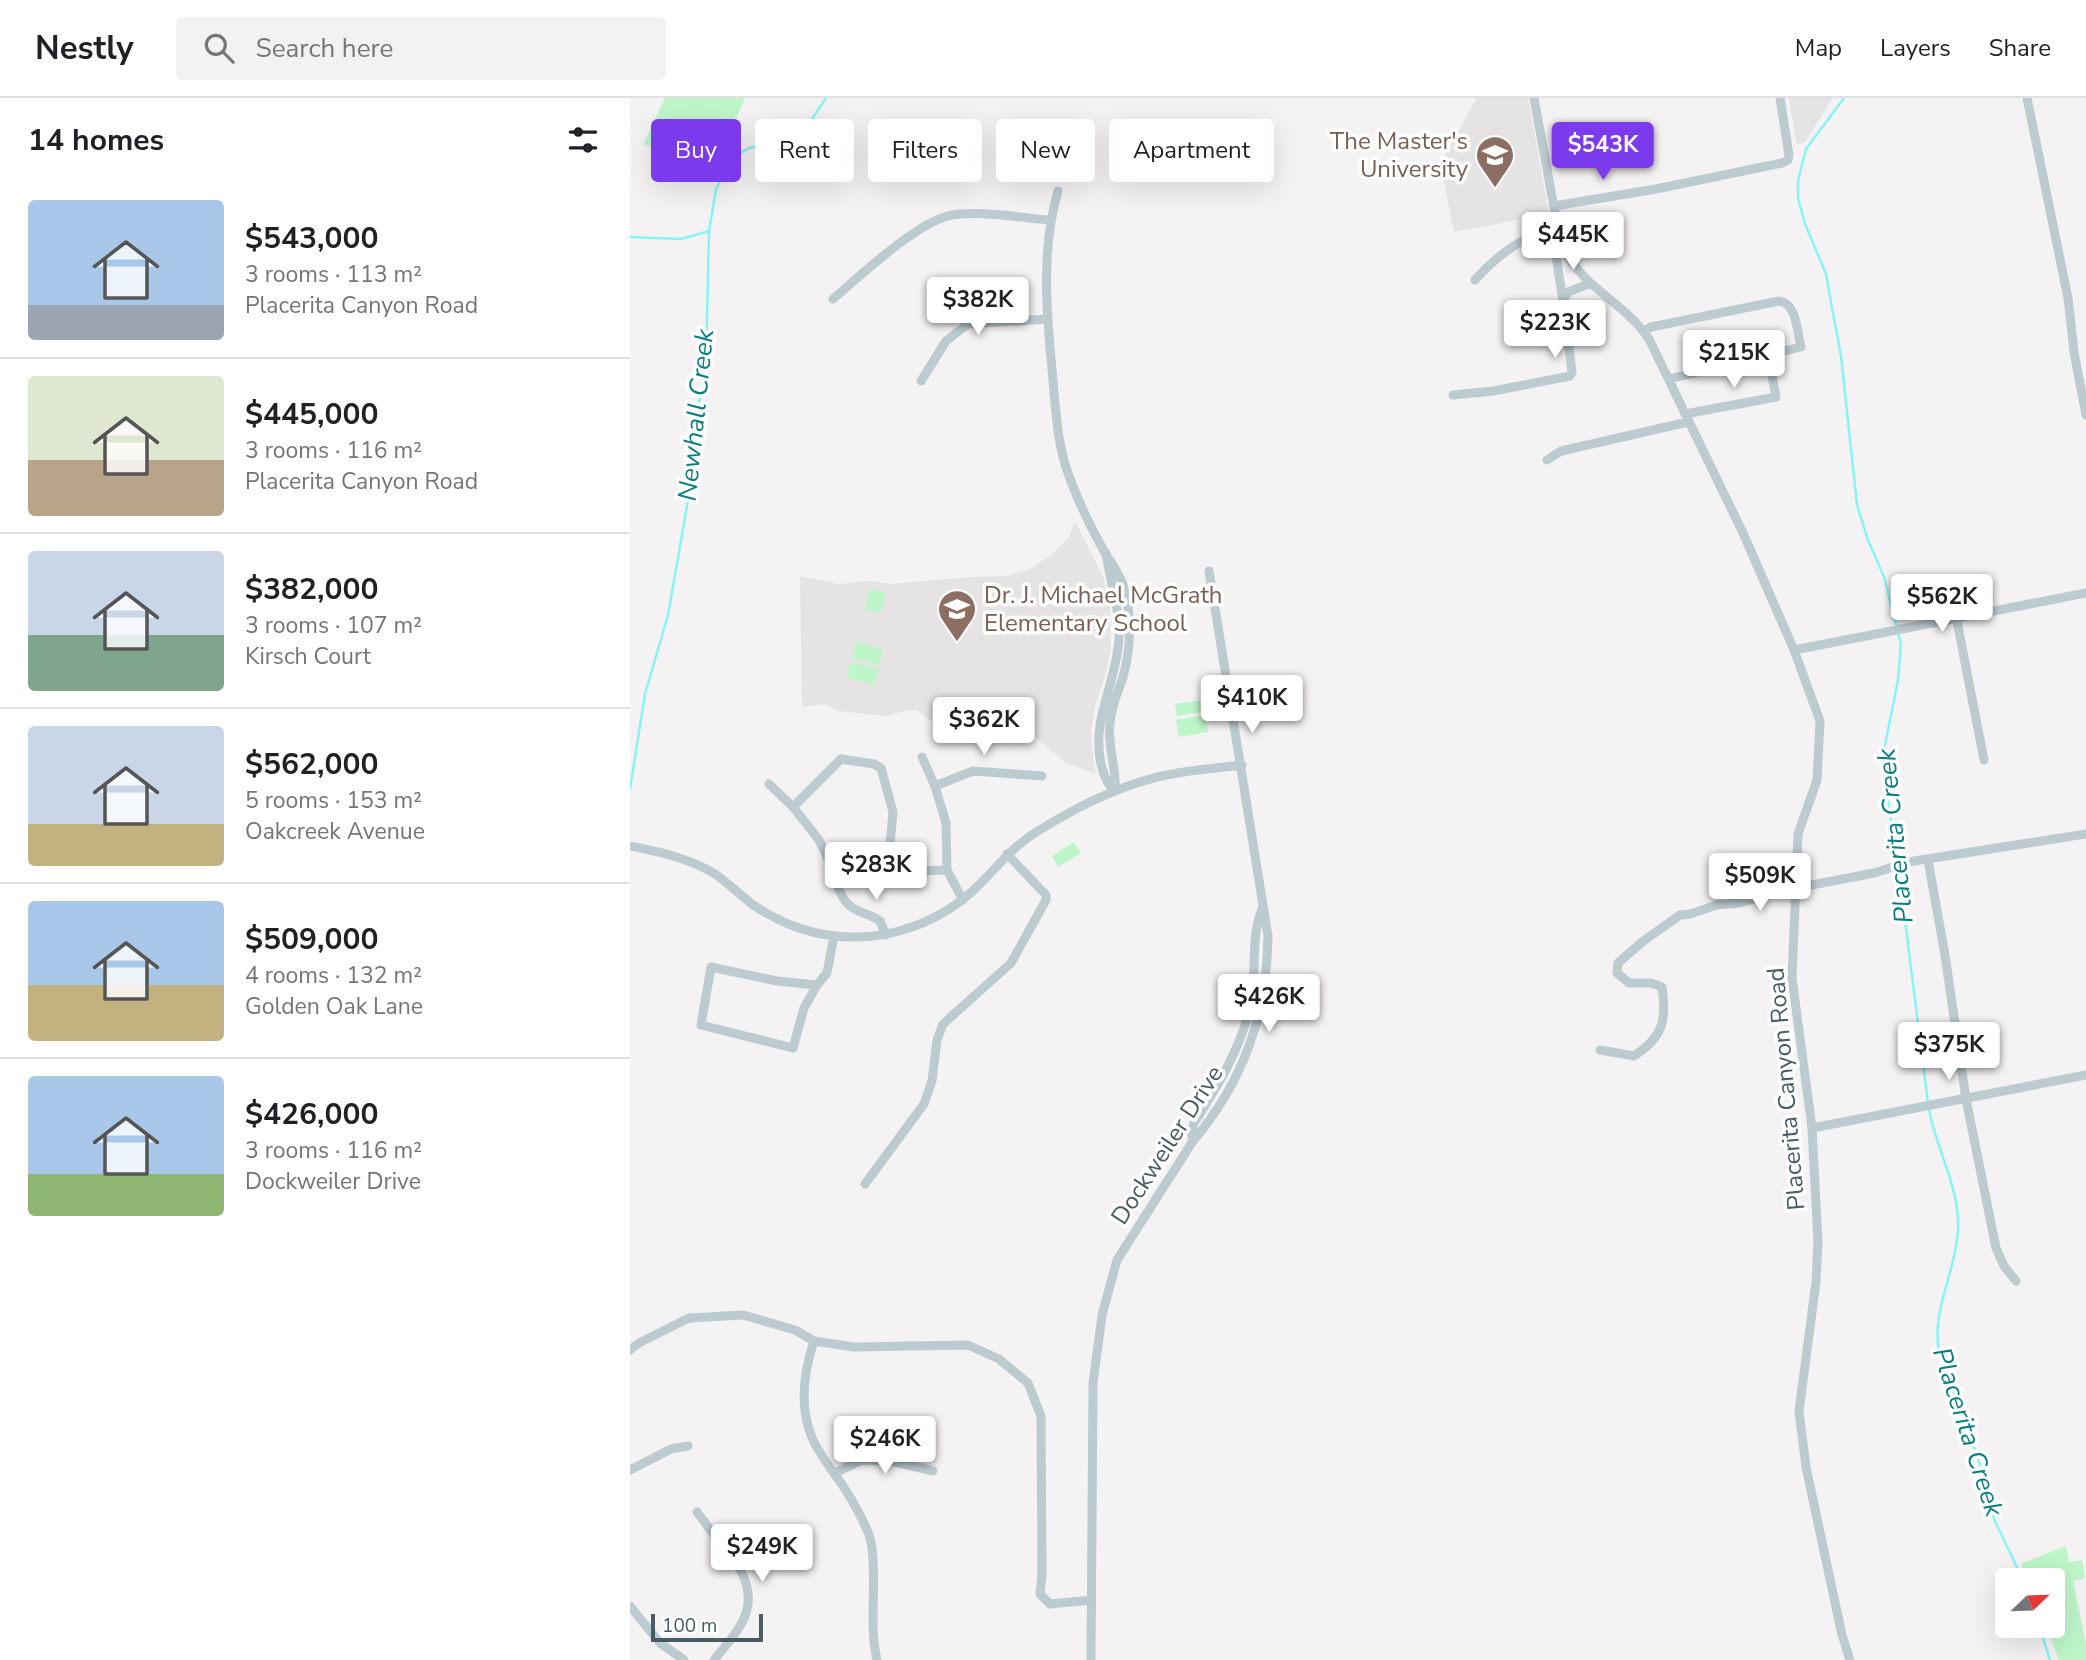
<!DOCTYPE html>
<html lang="en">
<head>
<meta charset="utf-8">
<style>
	body { margin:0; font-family:"Nunito Sans",sans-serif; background:#f2f2f2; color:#202124; height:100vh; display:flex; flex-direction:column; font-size:26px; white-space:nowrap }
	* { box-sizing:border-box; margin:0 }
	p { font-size:23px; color:#757577 }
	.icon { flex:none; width:38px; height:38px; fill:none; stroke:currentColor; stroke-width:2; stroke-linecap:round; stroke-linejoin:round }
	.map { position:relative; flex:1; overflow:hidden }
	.drawer { display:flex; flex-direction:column; background:#fff; width:630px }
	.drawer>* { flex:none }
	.banner { position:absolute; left:21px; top:21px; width:665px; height:63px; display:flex; gap:14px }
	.needle { width:46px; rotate:67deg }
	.tools { position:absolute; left:1365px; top:1470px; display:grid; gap:14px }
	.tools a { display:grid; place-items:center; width:70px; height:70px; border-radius:7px; background:#fff; box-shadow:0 7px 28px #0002; font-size:35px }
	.scale { position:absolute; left:21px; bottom:18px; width:112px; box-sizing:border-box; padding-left:7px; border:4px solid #475b62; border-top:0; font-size:19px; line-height:24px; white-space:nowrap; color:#475b62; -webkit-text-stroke:5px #fff; paint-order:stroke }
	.price { position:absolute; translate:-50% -60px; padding:0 16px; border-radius:7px; background:#fff; color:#222; font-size:23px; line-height:46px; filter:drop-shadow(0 2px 4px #0008) }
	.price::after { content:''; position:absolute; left:50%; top:42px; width:21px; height:16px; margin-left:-10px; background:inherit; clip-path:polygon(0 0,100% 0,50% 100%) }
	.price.on { background:#7c3aed; color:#fff }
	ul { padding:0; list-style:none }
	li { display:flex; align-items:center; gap:21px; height:175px; padding:0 28px }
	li+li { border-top:2px solid #e0e0e0 }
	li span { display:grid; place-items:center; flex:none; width:196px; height:140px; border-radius:7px; color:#555 }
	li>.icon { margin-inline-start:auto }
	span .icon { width:84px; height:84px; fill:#fffc; stroke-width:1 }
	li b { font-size:30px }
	h2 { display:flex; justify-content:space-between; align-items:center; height:84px; padding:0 28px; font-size:30px }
	.chip { padding:0 24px; border-radius:7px; background:#fff; box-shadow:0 7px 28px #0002; font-size:24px; line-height:63px }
	.chip.on { background:#7c3aed; color:#fff }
	header { display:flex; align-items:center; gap:42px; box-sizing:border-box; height:98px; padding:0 35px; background:#fff; border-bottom:2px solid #e0e0e0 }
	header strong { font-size:33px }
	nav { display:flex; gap:38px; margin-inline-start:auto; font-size:24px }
	.search { width:490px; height:63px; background:#f2f2f2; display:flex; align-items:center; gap:18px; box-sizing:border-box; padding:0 24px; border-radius:7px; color:#757577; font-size:26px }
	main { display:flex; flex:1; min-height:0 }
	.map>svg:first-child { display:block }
	.education { fill:#e6e3e5 }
	.green { fill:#bef5c9 }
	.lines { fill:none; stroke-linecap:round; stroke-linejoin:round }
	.stream { stroke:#87f4f6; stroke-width:2.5 }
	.minor { stroke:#bccbd0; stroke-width:9 }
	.labels { text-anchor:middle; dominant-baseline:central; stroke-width:7; stroke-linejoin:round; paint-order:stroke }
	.education-label { font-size:24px; fill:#785e54; stroke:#fff; text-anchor:end }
	.street-label { font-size:24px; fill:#475b62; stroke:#fff }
	.water-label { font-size:26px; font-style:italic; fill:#067e81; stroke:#fff }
</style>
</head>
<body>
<header>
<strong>Nestly</strong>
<div class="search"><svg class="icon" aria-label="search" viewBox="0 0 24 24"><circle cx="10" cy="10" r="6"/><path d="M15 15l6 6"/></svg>Search here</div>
<nav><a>Map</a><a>Layers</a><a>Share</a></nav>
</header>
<main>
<section class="drawer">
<h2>14 homes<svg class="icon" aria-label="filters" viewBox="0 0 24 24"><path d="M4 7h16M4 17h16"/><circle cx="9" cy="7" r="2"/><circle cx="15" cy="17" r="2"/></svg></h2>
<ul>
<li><span style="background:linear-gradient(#a9c7e8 75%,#9aa5b1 0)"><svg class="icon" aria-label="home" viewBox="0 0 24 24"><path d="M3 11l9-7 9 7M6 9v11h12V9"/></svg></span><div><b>$543,000</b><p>3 rooms · 113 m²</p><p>Placerita Canyon Road</p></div></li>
<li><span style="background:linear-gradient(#dfe7d0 60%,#b9a48a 0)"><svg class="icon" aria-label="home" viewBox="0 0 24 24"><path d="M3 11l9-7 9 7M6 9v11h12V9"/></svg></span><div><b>$445,000</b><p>3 rooms · 116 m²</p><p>Placerita Canyon Road</p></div></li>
<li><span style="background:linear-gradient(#c9d6e8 60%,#7fa58c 0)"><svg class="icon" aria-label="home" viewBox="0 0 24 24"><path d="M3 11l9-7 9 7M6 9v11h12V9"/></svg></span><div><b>$382,000</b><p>3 rooms · 107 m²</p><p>Kirsch Court</p></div></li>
<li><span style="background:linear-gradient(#c9d6e8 70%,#c2b280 0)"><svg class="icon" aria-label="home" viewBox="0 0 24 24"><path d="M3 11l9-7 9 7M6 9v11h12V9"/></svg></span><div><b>$562,000</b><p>5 rooms · 153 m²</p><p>Oakcreek Avenue</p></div></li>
<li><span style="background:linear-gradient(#a9c7e8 60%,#c2b280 0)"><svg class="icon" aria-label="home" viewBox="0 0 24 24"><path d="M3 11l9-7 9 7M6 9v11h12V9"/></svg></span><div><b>$509,000</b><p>4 rooms · 132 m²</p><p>Golden Oak Lane</p></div></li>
<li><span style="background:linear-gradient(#a9c7e8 70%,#8fb573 0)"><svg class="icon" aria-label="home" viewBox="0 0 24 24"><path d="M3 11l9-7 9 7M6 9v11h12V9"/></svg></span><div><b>$426,000</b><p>3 rooms · 116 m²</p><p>Dockweiler Drive</p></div></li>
</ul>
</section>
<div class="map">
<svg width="1456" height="1562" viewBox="0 0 1456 1562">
	<rect width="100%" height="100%" fill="#f5f2f3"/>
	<g class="education">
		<polygon points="847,0 898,0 919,116 824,134 810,65"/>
		<polygon points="1159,0 1203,0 1175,44 1167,46"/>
		<polygon points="445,423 474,481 480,505 481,551 475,578 465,609 461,633 463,660 466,676 436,665 397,632 298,621 287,612 274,613 257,618 208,613 196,606 172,609 170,478 209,486 238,483 262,486 338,479 378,478 398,472 422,456 439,439"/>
	</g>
	<g class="green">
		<polygon points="35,0 115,0 96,45 66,53 13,47"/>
		<polygon points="240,491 256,495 251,515 235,512"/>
		<polygon points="226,544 253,551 249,567 222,560"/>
		<polygon points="221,564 249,571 245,587 217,580"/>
		<polygon points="571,602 573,614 547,618 545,606"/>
		<polygon points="575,617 578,634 549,639 546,622"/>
		<polygon points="444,744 451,755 428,769 422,758"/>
		<polygon points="1436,1448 1439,1464 1452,1462 1455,1480 1443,1483 1456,1546 1456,1562 1429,1562 1416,1528 1423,1528 1423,1482 1397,1482 1391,1466"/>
	</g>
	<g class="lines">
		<g class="stream">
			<polyline points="1214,0 1176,51 1168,83 1168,100 1175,126 1196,176 1202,210 1211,258 1227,407 1238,442 1254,479 1271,546 1268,582 1252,662 1268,767 1298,1005"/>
			<polyline points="0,139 51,141 79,133"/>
			<polyline points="0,691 15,596 38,517 58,402 68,306 73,292 76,261 79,133 86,91 102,60 119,50 158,44 174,33 196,0"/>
			<path d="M1299 1011C1306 1052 1330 1089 1328 1132 1326 1174 1301 1212 1309 1254L1348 1361 1364 1421 1393 1482"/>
			<polyline points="1409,1528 1420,1562"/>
		</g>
		<g class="minor">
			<path d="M904 0 930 142C949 190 992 201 1019 241L1113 435 1164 552 1190 623 1187 682 1168 736 1162 880 1182 1030 1188 1144 1186 1184 1169 1313 1176 1369 1212 1537 1220 1562"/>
			<polyline points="1397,0 1438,200 1444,254 1456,317"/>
			<path d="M428 93C410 155 417 219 423 282 426 318 428 353 442 386 451 409 462 432 474 453 482 466 490 475 494 490 502 518 501 551 493 579 488 594 481 609 480 625 477 649 487 670 485 693"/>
			<polyline points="924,108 1026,91 1152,65 1158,62 1159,57 1150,0"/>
			<polyline points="930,142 925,152 933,203"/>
			<path d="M845 182C867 157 895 137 928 129"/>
			<path d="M203 201C230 178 288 123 322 117 349 112 392 120 420 122"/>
			<path d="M1014 233 1021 229 1149 203C1167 205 1167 234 1171 249L1039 281"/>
			<polyline points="291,283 316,243 338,226 417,221"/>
			<polyline points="823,297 863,293 940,278 942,274 933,203 938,194 959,186"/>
			<polyline points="1055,316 1146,299 1138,257"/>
			<polyline points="917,362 931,353 1058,324"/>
			<path d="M476 455C480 484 490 510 489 540 487 584 461 621 471 666 474 677 476 685 485 693"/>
			<polyline points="1326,518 1354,662"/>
			<polyline points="1164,552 1456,495"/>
			<polyline points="292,659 305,688 316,725 317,772 333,802"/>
			<path d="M139 686 163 709 189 742 207 779C206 786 208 789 211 796 221 816 234 812 250 823L256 837"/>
			<polyline points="305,688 343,673 412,678"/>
			<polyline points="163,709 211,661 244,666 251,670 263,714 258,769 232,768 207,779"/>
			<path d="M0 748C30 754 59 760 85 776 98 785 109 796 122 806 146 823 176 835 205 838 259 844 312 824 350 786 369 767 384 747 408 733 440 713 477 694 513 683 545 673 579 671 612 667"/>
			<polyline points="1298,762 1315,857 1336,1001 1366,1150 1374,1168 1386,1183"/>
			<polyline points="290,773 317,772"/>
			<polyline points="187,887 147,883 81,869 71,927 163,950 174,910 187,887 197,875 204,838"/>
			<path d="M970 952 1004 958C1033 939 1037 923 1032 889L1021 885H999L987 875 988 865 1012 844 1050 817 1060 816 1087 807 1109 805 1166 790 1244 775 1278 764 1456 736"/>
			<polyline points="1182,1030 1456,977"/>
			<path d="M563 1043 561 1034 564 1025C587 989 613 947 621 904 627 873 620 837 633 809"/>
			<polyline points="235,1086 294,1006 302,983 307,942 313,926 381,865 416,802 416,797 377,756"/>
			<path d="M184 1243C174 1273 169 1306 181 1337 188 1356 204 1374 215 1391 225 1407 237 1427 241 1444 248 1483 238 1523 247 1562"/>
			<polyline points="0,1252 9,1245 59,1220 113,1217 165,1232 184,1243 224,1249 338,1247 369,1261 398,1285 411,1318 412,1476 410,1496 420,1506 462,1502"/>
			<polyline points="0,1372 41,1351 58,1348"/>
			<polyline points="205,1375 232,1362 261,1363 303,1373"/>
			<path d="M67 1414 111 1473C131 1512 107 1533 84 1562"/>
			<polyline points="0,1508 30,1545 54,1562"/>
			<path d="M461 1562 463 1285 472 1217 487 1162 563 1043C614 983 637 916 638 838L579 473"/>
		</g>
	</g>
	<defs>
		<symbol id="university-pin" viewBox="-11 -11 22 30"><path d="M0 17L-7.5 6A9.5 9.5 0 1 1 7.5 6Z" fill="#8d6e63" stroke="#fff"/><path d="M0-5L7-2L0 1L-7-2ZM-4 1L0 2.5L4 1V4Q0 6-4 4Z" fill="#fff"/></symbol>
		<symbol id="school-pin" viewBox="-11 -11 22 30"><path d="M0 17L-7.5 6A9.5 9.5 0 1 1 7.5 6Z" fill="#8d6e63" stroke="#fff"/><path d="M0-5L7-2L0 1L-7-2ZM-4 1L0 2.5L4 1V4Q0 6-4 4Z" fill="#fff"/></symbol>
	</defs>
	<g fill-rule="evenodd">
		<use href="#university-pin" x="843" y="35" width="44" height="60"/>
		<use href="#school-pin" x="305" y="489" width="44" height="60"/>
	</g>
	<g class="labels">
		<g class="education-label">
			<text x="838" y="43">The Master's<tspan x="838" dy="28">University</tspan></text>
			<text x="354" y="497" text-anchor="start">Dr. J. Michael McGrath<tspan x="354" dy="28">Elementary School</tspan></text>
		</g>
		<g class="street-label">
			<text transform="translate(1156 991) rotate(-95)">Placerita Canyon Road</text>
			<text transform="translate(537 1047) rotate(-57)">Dockweiler Drive</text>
		</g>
		<g class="water-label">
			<text transform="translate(66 317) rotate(-84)">Newhall Creek</text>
			<text transform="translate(1265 738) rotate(-96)">Placerita Creek</text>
			<text transform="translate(1338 1334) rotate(72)">Placerita Creek</text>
		</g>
	</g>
</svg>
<div class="tools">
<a><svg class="needle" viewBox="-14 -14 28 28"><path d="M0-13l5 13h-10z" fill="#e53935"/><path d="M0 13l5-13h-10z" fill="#757577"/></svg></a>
</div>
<div class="scale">100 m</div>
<b class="price on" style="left:973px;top:84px">$543K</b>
<b class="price" style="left:943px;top:174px">$445K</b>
<b class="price" style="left:348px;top:239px">$382K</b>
<b class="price" style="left:925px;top:262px">$223K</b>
<b class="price" style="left:1104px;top:292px">$215K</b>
<b class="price" style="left:1312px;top:536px">$562K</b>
<b class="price" style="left:622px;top:637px">$410K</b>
<b class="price" style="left:354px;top:659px">$362K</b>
<b class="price" style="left:246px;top:804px">$283K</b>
<b class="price" style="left:1130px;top:815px">$509K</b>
<b class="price" style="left:639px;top:936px">$426K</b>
<b class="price" style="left:1319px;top:984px">$375K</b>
<b class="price" style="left:255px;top:1378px">$246K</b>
<b class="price" style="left:132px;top:1486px">$249K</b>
<div class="banner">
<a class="chip on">Buy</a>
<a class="chip">Rent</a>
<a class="chip">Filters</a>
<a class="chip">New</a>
<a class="chip">Apartment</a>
</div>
</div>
</main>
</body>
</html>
